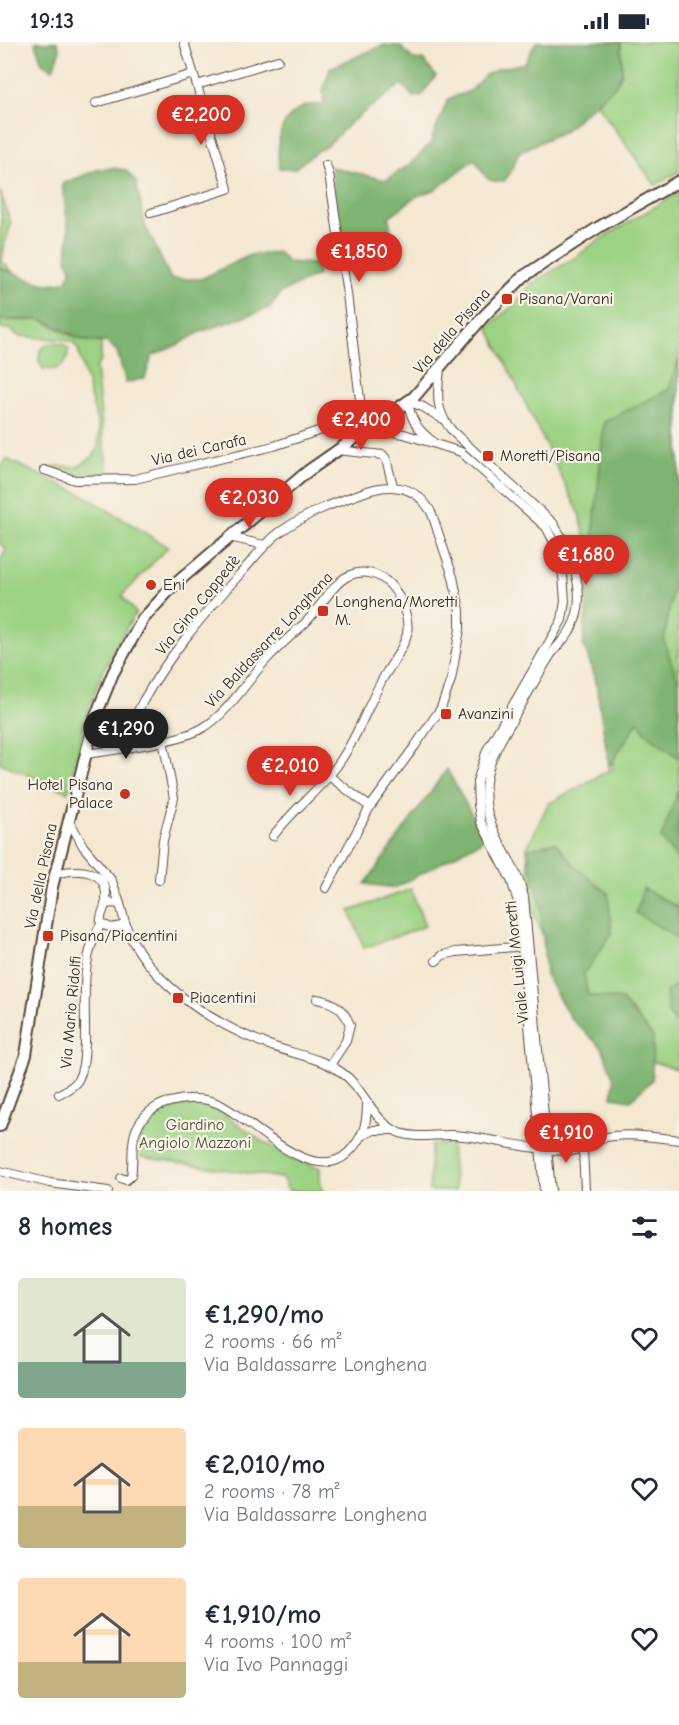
<!DOCTYPE html>
<html lang="en">
<head>
<meta charset="utf-8">
<style>
	body { margin:0; font-family:"Comic Neue",sans-serif; background:#f2f2f3; color:#1f2937; height:100vh; display:flex; flex-direction:column; font-size:22px; white-space:nowrap }
	* { box-sizing:border-box; margin:0 }
	p { font-size:20px; color:#747a83 }
	.icon { flex:none; width:33px; height:33px; fill:none; stroke:currentColor; stroke-width:2; stroke-linecap:round; stroke-linejoin:round }
	.map { position:relative; height:1149px; overflow:hidden }
	.sheet { display:flex; flex-direction:column; background:#fff; flex:1 }
	.sheet>* { flex:none }
	.price { position:absolute; translate:-50% -51px; padding:0 14px; border-radius:21px; background:#d93025; color:#fff; font-size:20px; line-height:39px; filter:drop-shadow(0 2px 3px #0008) }
	.price::after { content:''; position:absolute; left:50%; top:36px; width:18px; height:14px; margin-left:-9px; background:inherit; clip-path:polygon(0 0,100% 0,50% 100%) }
	.price.active { background:#222; color:#fff }
	ul { padding:0; list-style:none }
	li { display:flex; align-items:center; gap:18px; height:150px; padding:0 18px }
	li span { display:grid; place-items:center; flex:none; width:168px; height:120px; border-radius:6px; color:#555 }
	li>.icon { margin-inline-start:auto }
	span .icon { width:72px; height:72px; fill:#fffc; stroke-width:1 }
	li b { font-size:26px }
	h2 { display:flex; justify-content:space-between; align-items:center; height:72px; padding:0 18px; font-size:26px }
	.status { display:flex; justify-content:space-between; align-items:center; height:42px; padding:0 30px; background:#fff; direction:ltr }
	.status svg { height:16px; fill:currentColor }
	.map>svg:first-child { display:block }
	.green { fill:#9cd283; stroke:#6c7e50; stroke-width:1.5 }
	.forest { fill:#7db471; stroke:#5c6f48; stroke-width:1.5 }
	.lines { fill:none; stroke-linecap:round; stroke-linejoin:round }
	.minor-casing { stroke:#574639; stroke-width:10 }
	.secondary-casing { stroke:#574639; stroke-width:14 }
	.minor { stroke:#fff; stroke-width:8 }
	.secondary { stroke:#fff; stroke-width:10 }
	.poi-dot { fill:#c8321e; stroke:#f7f3e8; stroke-width:2 }
	.labels { text-anchor:middle; dominant-baseline:central; stroke-width:4.5; stroke-linejoin:round; paint-order:stroke }
	.poi-label { font-size:16px; fill:#3b2a1e; stroke:#f7f3e8; text-anchor:start }
	.street-label { font-size:16px; fill:#3b2a1e; stroke:#f7f3e8 }
	.park-label { font-size:16px; fill:#535437; stroke:#f7f3e8 }
</style>
</head>
<body>
<div class="status"><b>19:13</b><svg viewBox="0 0 49 12"><path d="M0 12V9h3v3zM5 12V6h3v6zM10 12V3h3v9zM15 12V0h3v12zM26 1h20v11H26zM47 4h2v5h-2z"/></svg></div>
<div class="map">
<svg width="679" height="1149" viewBox="0 0 679 1149">
	<rect width="100%" height="100%" fill="#f7f3e8"/>
	<filter id="ink" filterUnits="userSpaceOnUse"><feTurbulence type="fractalNoise" baseFrequency=".0167" numOctaves="2"/><feDisplacementMap in="SourceGraphic" scale="12" xChannelSelector="R" yChannelSelector="G"/><feConvolveMatrix kernelMatrix="1 2 1 2 8 2 1 2 1" color-interpolation-filters="sRGB"/></filter>
	<filter id="wash" filterUnits="userSpaceOnUse"><feTurbulence type="fractalNoise" baseFrequency=".008" numOctaves="4" result="noise"/><feDisplacementMap in="SourceGraphic" scale="24" xChannelSelector="R" yChannelSelector="G"/><feGaussianBlur stdDeviation="1.35" result="paint"/><feColorMatrix in="noise" values="0 0 0 0 0 0 0 0 0 0 0 0 0 0 0 0 0 1.4 0 .05"/><feComposite in="paint" operator="in"/></filter>
	<g filter="url(#wash)">
		<rect width="100%" height="100%" fill="#f4e8d2"/>
		<g class="green">
			<polygon points="621,0 679,0 679,130 655,143 596,61 615,44 622,31"/>
			<polygon points="0,149 11,182 5,201 2,219 12,229 1,227 0,224 0,189 2,184"/>
			<polygon points="679,150 679,1028 647,1018 553,920 531,864 527,806 548,762 613,726 616,666 595,542 580,473 488,285 516,261 531,242 576,215 594,201"/>
			<path d="M41 277C60 287 79 302 101 300V319L96 325 103 395 108 431C92 437 68 435 53 426L55 424 77 425 93 415 98 406 99 387 78 307 74 301 66 298 19 294 9 287 0 286V278L27 279Z"/>
			<path d="M49 301 63 302 68 306C69 324 59 329 43 327L39 319 40 308Z"/>
			<path d="M6 417 85 454 168 505 122 554 136 571C123 593 109 614 100 637 85 673 77 713 68 750L0 721V521L6 506 0 502V428Z"/>
			<polygon points="411,847 425,884 364,906 350,869"/>
			<path d="M186 1062 203 1063 221 1070 259 1097 295 1118 320 1126V1139L323 1149H289L282 1136 141 1115C136 1080 155 1069 186 1062Z"/>
			<polygon points="451,1102 455,1149 429,1149 431,1103"/>
		</g>
		<g class="forest">
			<polygon points="35,0 57,0 60,8 53,27 42,21"/>
			<path d="M536 0H621L622 31 615 44 564 89 519 110 511 130 504 139C486 142 483 131 475 117L435 148 417 154 389 175 393 209 345 216 331 125 386 138 409 123 430 102 448 57 470 49 484 34 497 27 525 21Z"/>
			<path d="M384 3 400 4 414 18H423L436 34 421 54 413 55 402 42 351 80 329 102 317 109 294 127 279 126C277 100 277 77 305 64 310 62 319 63 324 63L323 49 330 26Z"/>
			<path d="M112 126 126 128 136 140 145 183 171 237H201L250 213 278 210 287 220 317 222 318 233 282 250 270 266 200 290 177 303 152 314 145 336 126 341 117 309 106 300C75 302 69 287 43 278 37 276 10 279 0 278V224L1 227C28 233 38 248 67 239L71 228 67 217 69 191 62 142 97 128Z"/>
			<polygon points="678,318 679,509 664,599 679,642 679,716 646,691 638,679 609,725 595,635 583,602 604,380 669,347"/>
			<polygon points="447,727 485,797 395,846 365,842"/>
			<polygon points="679,746 679,819 661,796"/>
			<polygon points="555,800 576,825 608,851 612,891 584,932 588,953 622,958 653,995 652,1038 631,1058 612,1055 614,1037 602,1006 571,977 546,934 540,858 534,839 527,807"/>
			<polygon points="643,846 679,866 679,897 636,871"/>
			<polygon points="679,941 679,985 668,971 666,950"/>
		</g>
	</g>
	<g filter="url(#ink)">
		<g class="lines">
			<defs>
				<g id="minor">
					<polyline points="197,43 278,18"/>
					<polyline points="96,61 193,32"/>
					<polyline points="326,123 329,132 347,252 361,366"/>
					<polyline points="151,171 228,147 184,0"/>
					<path d="M440 327C437 353 435 369 453 390L553 481C571 508 589 554 572 585 567 596 556 604 550 614 539 631 530 648 520 665 507 688 489 713 486 740 480 787 514 812 524 855L551 1149"/>
					<polyline points="336,383 361,366 370,386 404,392 461,410 546,485 555,502 563,534 565,559 562,578 487,708 477,740 478,763 481,780 511,838 518,860 544,1149"/>
					<path d="M432 399C418 388 410 377 408 359L423 365 441 376"/>
					<polyline points="337,408 383,413 386,417 393,444"/>
					<polyline points="44,428 75,438 135,437 274,404 336,383 348,400"/>
					<polyline points="229,495 264,503"/>
					<path d="M123 705C129 690 135 674 143 659 169 613 204 572 239 533 253 518 264 502 280 490 305 472 334 461 362 451 391 440 417 443 432 472L453 535 460 569V587L451 638 441 666 415 704 370 765 326 846"/>
					<path d="M86 712C115 708 176 700 201 687 226 674 247 639 266 618 278 605 292 593 305 581 319 568 332 542 348 534 361 528 375 530 386 539 399 549 410 575 407 592 403 609 389 624 381 640 364 672 353 706 329 734 310 755 290 772 273 794"/>
					<polyline points="329,734 370,765"/>
					<polyline points="69,778 83,804 112,839 120,862"/>
					<path d="M55 832C78 826 109 826 106 859 105 868 99 873 101 882L112 886 126 883"/>
					<polyline points="159,838 163,798 174,756 163,698"/>
					<path d="M105 863 111 861 120 862C123 872 125 883 129 892 155 945 215 983 269 1003 292 1012 319 1015 341 1030 365 1046 371 1079 400 1091 418 1097 436 1092 454 1093 492 1096 529 1108 566 1109 584 1109 587 1100 602 1096 625 1090 655 1095 679 1098"/>
					<polyline points="436,919 443,913 456,910 525,904"/>
					<path d="M317 957C334 960 344 967 350 983L346 999 330 1023"/>
					<path d="M59 1052C66 1048 74 1045 78 1038 84 1027 84 1014 85 1001 86 961 79 918 101 882"/>
					<polyline points="363,1093 374,1088 393,1088"/>
					<polyline points="583,1107 585,1149"/>
					<polyline points="0,1129 50,1141 108,1149"/>
					<path d="M121 1136 126 1138 131 1134C134 1119 130 1103 136 1088 142 1074 155 1063 170 1060 185 1056 205 1055 219 1062 251 1077 312 1145 348 1111 363 1096 367 1083 367 1062"/>
				</g>
				<polyline id="secondary" points="0,1084 26,1013 52,845 95,676 113,631 143,577 174,543 308,429 414,355 483,275 524,234 599,185 679,139"/>
			</defs>
			<use href="#minor" class="minor-casing"/>
			<use href="#secondary" class="secondary-casing"/>
			<use href="#minor" class="minor"/>
			<use href="#secondary" class="secondary"/>
		</g>
	</g>
	<g class="poi-dot">
		<rect x="501" y="251" width="12" height="12" rx="3"/>
		<rect x="482" y="408" width="12" height="12" rx="3"/>
		<circle cx="151" cy="543" r="6"/>
		<rect x="317" y="563" width="12" height="12" rx="3"/>
		<rect x="440" y="666" width="12" height="12" rx="3"/>
		<circle cx="125" cy="752" r="6"/>
		<rect x="42" y="888" width="12" height="12" rx="3"/>
		<rect x="172" y="950" width="12" height="12" rx="3"/>
	</g>
	<g class="labels">
		<g class="poi-label">
			<text x="519" y="257">Pisana/Varani</text>
			<text x="500" y="414">Moretti/Pisana</text>
			<text x="163" y="543">Eni</text>
			<text x="335" y="560">Longhena/Moretti<tspan x="335" dy="18">M.</tspan></text>
			<text x="458" y="672">Avanzini</text>
			<text x="113" y="743" text-anchor="end">Hotel Pisana<tspan x="113" dy="18">Palace</tspan></text>
			<text x="60" y="894">Pisana/Piacentini</text>
			<text x="190" y="956">Piacentini</text>
		</g>
		<g class="street-label">
			<text transform="translate(452 289) rotate(-49)">Via della Pisana</text>
			<text transform="translate(199 408) rotate(-13)">Via dei Carafa</text>
			<text transform="translate(198 563) rotate(-51)">Via Gino Coppedè</text>
			<text transform="translate(269 598) rotate(-47)">Via Baldassarre Longhena</text>
			<text transform="translate(41 834) rotate(-78)">Via della Pisana</text>
			<text transform="translate(517 920) rotate(-96)">Viale Luigi Moretti</text>
			<text transform="translate(71 970) rotate(-85)">Via Mario Ridolfi</text>
		</g>
		<g class="park-label">
			<text x="195" y="1083">Giardino<tspan x="195" dy="18">Angiolo Mazzoni</tspan></text>
		</g>
	</g>
</svg>
<b class="price" style="left:201px;top:104px">€2,200</b>
<b class="price" style="left:359px;top:241px">€1,850</b>
<b class="price" style="left:361px;top:409px">€2,400</b>
<b class="price" style="left:249px;top:487px">€2,030</b>
<b class="price" style="left:586px;top:544px">€1,680</b>
<b class="price active" style="left:126px;top:718px">€1,290</b>
<b class="price" style="left:290px;top:755px">€2,010</b>
<b class="price" style="left:566px;top:1122px">€1,910</b>
</div>
<section class="sheet">
<h2>8 homes<svg class="icon" aria-label="filters" viewBox="0 0 24 24"><path d="M4 7h16M4 17h16"/><circle cx="9" cy="7" r="2"/><circle cx="15" cy="17" r="2"/></svg></h2>
<ul>
<li><span style="background:linear-gradient(#dfe7d0 70%,#7fa58c 0)"><svg class="icon" aria-label="home" viewBox="0 0 24 24"><path d="M3 11l9-7 9 7M6 9v11h12V9"/></svg></span><div><b>€1,290/mo</b><p>2 rooms · 66 m²</p><p>Via Baldassarre Longhena</p></div><svg class="icon" aria-label="heart" viewBox="0 0 24 24"><path d="M12 20l-8-8c-3-5 5-10 8-4 3-6 11-1 8 4z"/></svg></li>
<li><span style="background:linear-gradient(#ffd9b3 65%,#c2b280 0)"><svg class="icon" aria-label="home" viewBox="0 0 24 24"><path d="M3 11l9-7 9 7M6 9v11h12V9"/></svg></span><div><b>€2,010/mo</b><p>2 rooms · 78 m²</p><p>Via Baldassarre Longhena</p></div><svg class="icon" aria-label="heart" viewBox="0 0 24 24"><path d="M12 20l-8-8c-3-5 5-10 8-4 3-6 11-1 8 4z"/></svg></li>
<li><span style="background:linear-gradient(#ffd9b3 70%,#c2b280 0)"><svg class="icon" aria-label="home" viewBox="0 0 24 24"><path d="M3 11l9-7 9 7M6 9v11h12V9"/></svg></span><div><b>€1,910/mo</b><p>4 rooms · 100 m²</p><p>Via Ivo Pannaggi</p></div><svg class="icon" aria-label="heart" viewBox="0 0 24 24"><path d="M12 20l-8-8c-3-5 5-10 8-4 3-6 11-1 8 4z"/></svg></li>
</ul>
</section>
</body>
</html>
